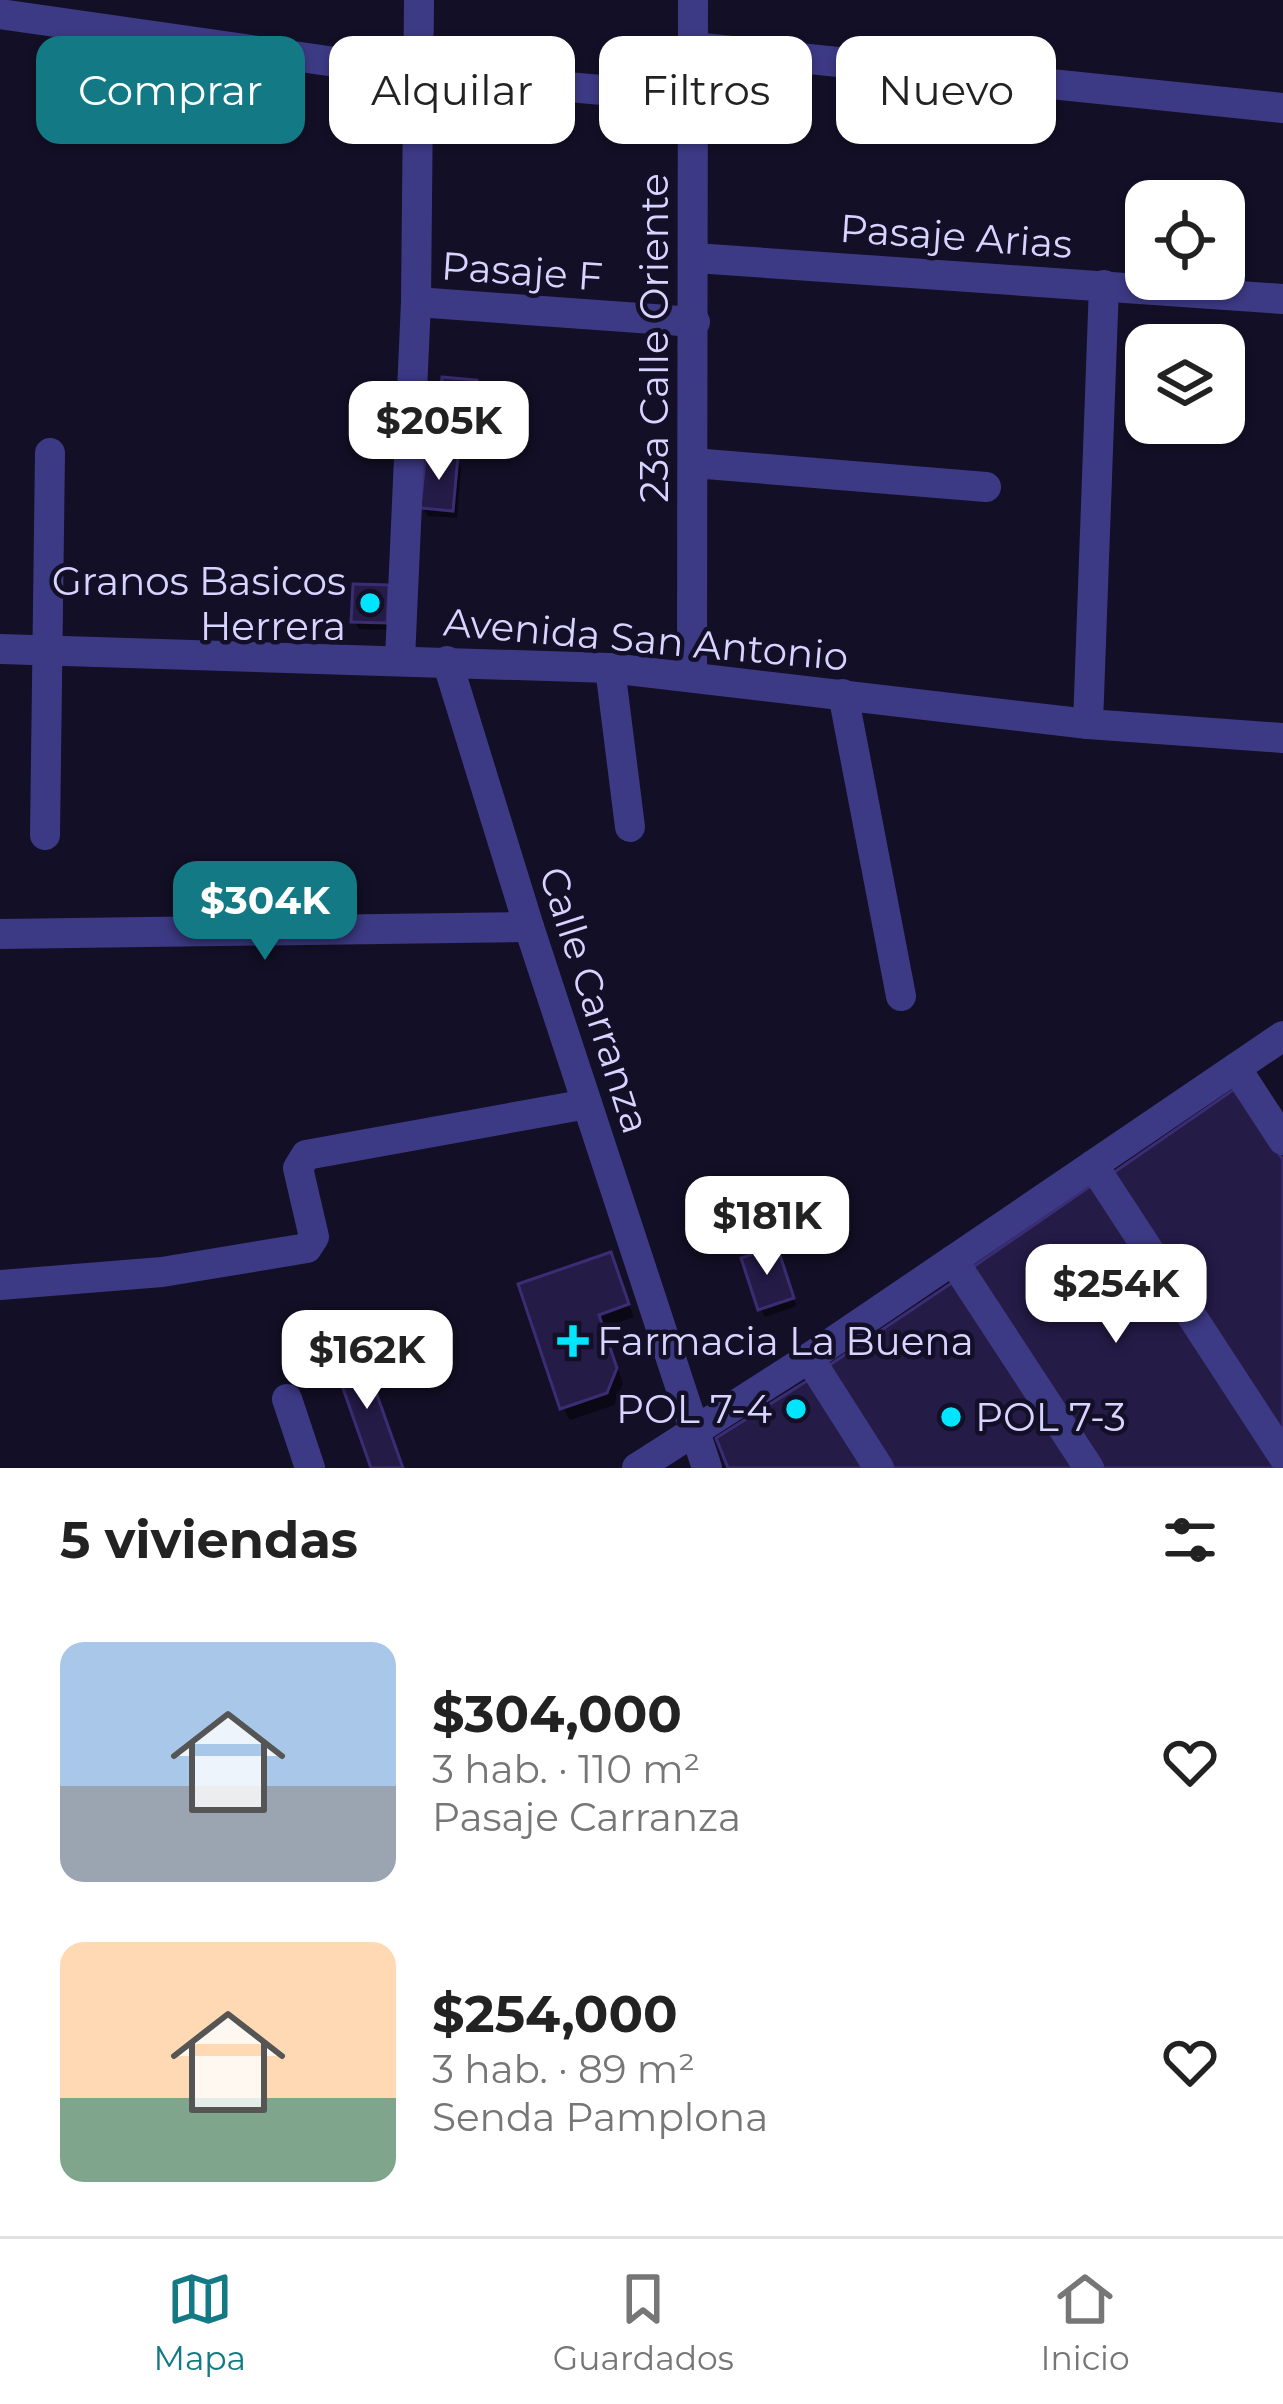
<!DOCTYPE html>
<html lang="es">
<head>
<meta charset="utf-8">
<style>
	body { margin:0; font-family:Montserrat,sans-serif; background:#f6f6f6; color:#222; height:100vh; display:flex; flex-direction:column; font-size:45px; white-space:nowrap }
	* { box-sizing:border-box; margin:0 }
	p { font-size:39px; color:#767676 }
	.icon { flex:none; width:66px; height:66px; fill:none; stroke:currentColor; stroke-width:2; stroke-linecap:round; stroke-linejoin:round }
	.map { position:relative; height:1468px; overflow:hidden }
	.details { display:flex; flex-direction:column; background:#fff; flex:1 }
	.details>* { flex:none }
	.banner { position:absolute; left:36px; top:36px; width:1212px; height:108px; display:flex; gap:24px }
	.tools { position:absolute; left:1125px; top:180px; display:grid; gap:24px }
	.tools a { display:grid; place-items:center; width:120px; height:120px; border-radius:24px; background:#fff; box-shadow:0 3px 9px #0004; font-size:60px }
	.price { position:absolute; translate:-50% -102px; padding:0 27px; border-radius:24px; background:#fff; color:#222; font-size:39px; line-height:78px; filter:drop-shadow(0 3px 6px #0008) }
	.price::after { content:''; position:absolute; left:50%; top:72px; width:36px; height:27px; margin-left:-18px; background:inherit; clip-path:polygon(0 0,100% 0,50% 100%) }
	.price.on { background:#137a85; color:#fff }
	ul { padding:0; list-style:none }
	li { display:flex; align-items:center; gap:36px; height:300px; padding:0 60px }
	li span { display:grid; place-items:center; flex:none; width:336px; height:240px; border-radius:24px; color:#555 }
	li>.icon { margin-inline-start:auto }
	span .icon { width:144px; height:144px; fill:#fffc; stroke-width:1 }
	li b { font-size:51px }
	h2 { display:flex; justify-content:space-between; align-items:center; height:144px; padding:0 60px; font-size:51px }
	.pill { padding:0 42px; border-radius:24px; background:#fff; box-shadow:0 3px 9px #0004; font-size:42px; line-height:108px }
	.pill.on { background:#137a85; color:#fff }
	.tab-bar { display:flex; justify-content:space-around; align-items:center; height:168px; border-top:3px solid #e0e0e0; background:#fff; font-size:33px; color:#767676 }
	.tab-bar a { display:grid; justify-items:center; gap:6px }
	.tab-bar .on { color:#137a85 }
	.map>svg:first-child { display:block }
	.shadow { fill:#0007 }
	.building { fill:#241b47; stroke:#3b2d73; stroke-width:3 }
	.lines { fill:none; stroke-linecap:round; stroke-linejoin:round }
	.minor { stroke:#3d3a85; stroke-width:30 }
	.poi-dot { fill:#00e5ff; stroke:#130f26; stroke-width:4.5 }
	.labels { text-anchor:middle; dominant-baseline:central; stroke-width:9; stroke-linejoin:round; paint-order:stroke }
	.street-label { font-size:39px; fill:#d9d4ff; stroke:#130f26 }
	.poi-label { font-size:39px; fill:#d9d4ff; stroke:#130f26; text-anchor:end }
</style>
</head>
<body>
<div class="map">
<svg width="1283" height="1468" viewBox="0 0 1283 1468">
	<rect width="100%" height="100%" fill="#130f26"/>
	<g class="shadow">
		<polygon points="475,383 479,391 477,430 447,428 442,419"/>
		<polygon points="456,459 461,467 457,518 428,516 423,508"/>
		<polygon points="387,588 391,630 359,629 354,621"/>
		<polygon points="609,1255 634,1317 604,1328 623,1383 614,1405 570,1420 563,1408"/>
		<polygon points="781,1258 796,1306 765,1317 761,1309"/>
	</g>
	<g class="building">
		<polygon points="442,377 477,380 474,423 439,420"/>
		<polygon points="436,454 458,456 453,511 420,508 425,460"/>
		<polygon points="353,584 389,585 387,623 351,622"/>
		<polygon points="1236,1088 1283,1160 1283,1436 1113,1173"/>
		<polygon points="1092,1185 1277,1468 1104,1468 973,1267"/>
		<polygon points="777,1246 794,1298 758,1310 741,1258"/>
		<polygon points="611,1252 629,1304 599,1315 617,1368 607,1393 560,1409 518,1284"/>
		<polygon points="953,1282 1075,1468 892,1468 828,1366"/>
		<polygon points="361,1350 403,1468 371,1468 333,1360"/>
		<polygon points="810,1379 866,1468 728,1468 716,1438"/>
	</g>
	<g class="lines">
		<g class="minor">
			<polyline points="0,14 419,74 693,98"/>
			<polyline points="693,47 1283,108"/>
			<polyline points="695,258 1283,299"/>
			<polyline points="416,302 695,322"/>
			<polyline points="693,463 986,487"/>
			<polyline points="0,649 610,668 1088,724 1283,738"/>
			<polyline points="400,659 416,302 419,0"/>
			<polyline points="447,661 529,927 707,1468"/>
			<polyline points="610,668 630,827"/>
			<polyline points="692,675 693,0"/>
			<polyline points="843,694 901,996"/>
			<polyline points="1088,724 1104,285"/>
			<polyline points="45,835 50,453"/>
			<polyline points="0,934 529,927"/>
			<polyline points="1236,1068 1283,1140"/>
			<polyline points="1093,1165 1283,1456"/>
			<polyline points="953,1260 1089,1468"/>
			<polyline points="0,1285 162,1272 307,1248 314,1237 298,1168 306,1155 587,1104"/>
			<polyline points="809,1358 879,1468"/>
			<polyline points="287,1399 310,1468"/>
			<polyline points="637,1468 809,1358 1283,1036"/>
		</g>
	</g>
	<g class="poi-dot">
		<circle cx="370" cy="603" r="12"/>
		<path d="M567 1323h12v12h12v12h-12v12h-12v-12h-12v-12h12z"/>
		<circle cx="796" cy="1409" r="12"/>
		<circle cx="951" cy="1417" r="12"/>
	</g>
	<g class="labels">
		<g class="street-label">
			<text transform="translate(956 236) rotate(4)">Pasaje Arias</text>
			<text transform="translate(522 271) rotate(4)">Pasaje F</text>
			<text transform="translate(654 338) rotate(-90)">23a Calle Oriente</text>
			<text transform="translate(646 639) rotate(5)">Avenida San Antonio</text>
			<text transform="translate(595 1000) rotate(72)">Calle Carranza</text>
		</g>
		<g class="poi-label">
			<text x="346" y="581">Granos Basicos<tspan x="346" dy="45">Herrera</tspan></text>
			<text x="597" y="1341" text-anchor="start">Farmacia La Buena</text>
			<text x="772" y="1409">POL 7-4</text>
			<text x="975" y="1417" text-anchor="start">POL 7-3</text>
		</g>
	</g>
</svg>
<div class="tools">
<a><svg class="icon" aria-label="locate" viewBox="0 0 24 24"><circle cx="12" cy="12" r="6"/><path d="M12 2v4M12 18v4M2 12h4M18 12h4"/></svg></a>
<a><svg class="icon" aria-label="layers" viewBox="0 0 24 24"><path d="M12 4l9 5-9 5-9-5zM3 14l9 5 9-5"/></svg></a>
</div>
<b class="price" style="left:439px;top:483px">$205K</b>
<b class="price on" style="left:265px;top:963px">$304K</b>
<b class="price" style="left:767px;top:1278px">$181K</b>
<b class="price" style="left:1116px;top:1346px">$254K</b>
<b class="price" style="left:367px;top:1412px">$162K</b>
<div class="banner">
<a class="pill on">Comprar</a>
<a class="pill">Alquilar</a>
<a class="pill">Filtros</a>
<a class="pill">Nuevo</a>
</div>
</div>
<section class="details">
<h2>5 viviendas<svg class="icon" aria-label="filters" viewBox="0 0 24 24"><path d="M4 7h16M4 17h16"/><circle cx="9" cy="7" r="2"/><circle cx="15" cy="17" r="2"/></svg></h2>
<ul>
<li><span style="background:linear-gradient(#a9c7e8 60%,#9aa5b1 0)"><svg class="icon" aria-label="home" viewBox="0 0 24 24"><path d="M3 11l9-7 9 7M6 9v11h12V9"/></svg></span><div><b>$304,000</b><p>3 hab. · 110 m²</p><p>Pasaje Carranza</p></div><svg class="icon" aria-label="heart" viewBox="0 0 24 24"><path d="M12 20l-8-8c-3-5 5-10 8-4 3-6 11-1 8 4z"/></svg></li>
<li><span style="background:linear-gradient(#ffd9b3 65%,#7fa58c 0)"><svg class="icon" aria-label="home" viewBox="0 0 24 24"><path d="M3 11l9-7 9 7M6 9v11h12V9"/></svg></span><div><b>$254,000</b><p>3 hab. · 89 m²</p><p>Senda Pamplona</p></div><svg class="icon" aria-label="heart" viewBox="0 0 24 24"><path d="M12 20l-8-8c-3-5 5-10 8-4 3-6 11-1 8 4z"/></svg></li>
</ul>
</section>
<nav class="tab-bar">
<a class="on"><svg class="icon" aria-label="map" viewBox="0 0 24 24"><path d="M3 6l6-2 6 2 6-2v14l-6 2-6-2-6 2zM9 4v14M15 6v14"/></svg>Mapa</a>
<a><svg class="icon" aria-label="saved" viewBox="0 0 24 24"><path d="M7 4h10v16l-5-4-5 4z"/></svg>Guardados</a>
<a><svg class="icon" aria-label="home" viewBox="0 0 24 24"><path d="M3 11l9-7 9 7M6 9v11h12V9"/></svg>Inicio</a>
</nav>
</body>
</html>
